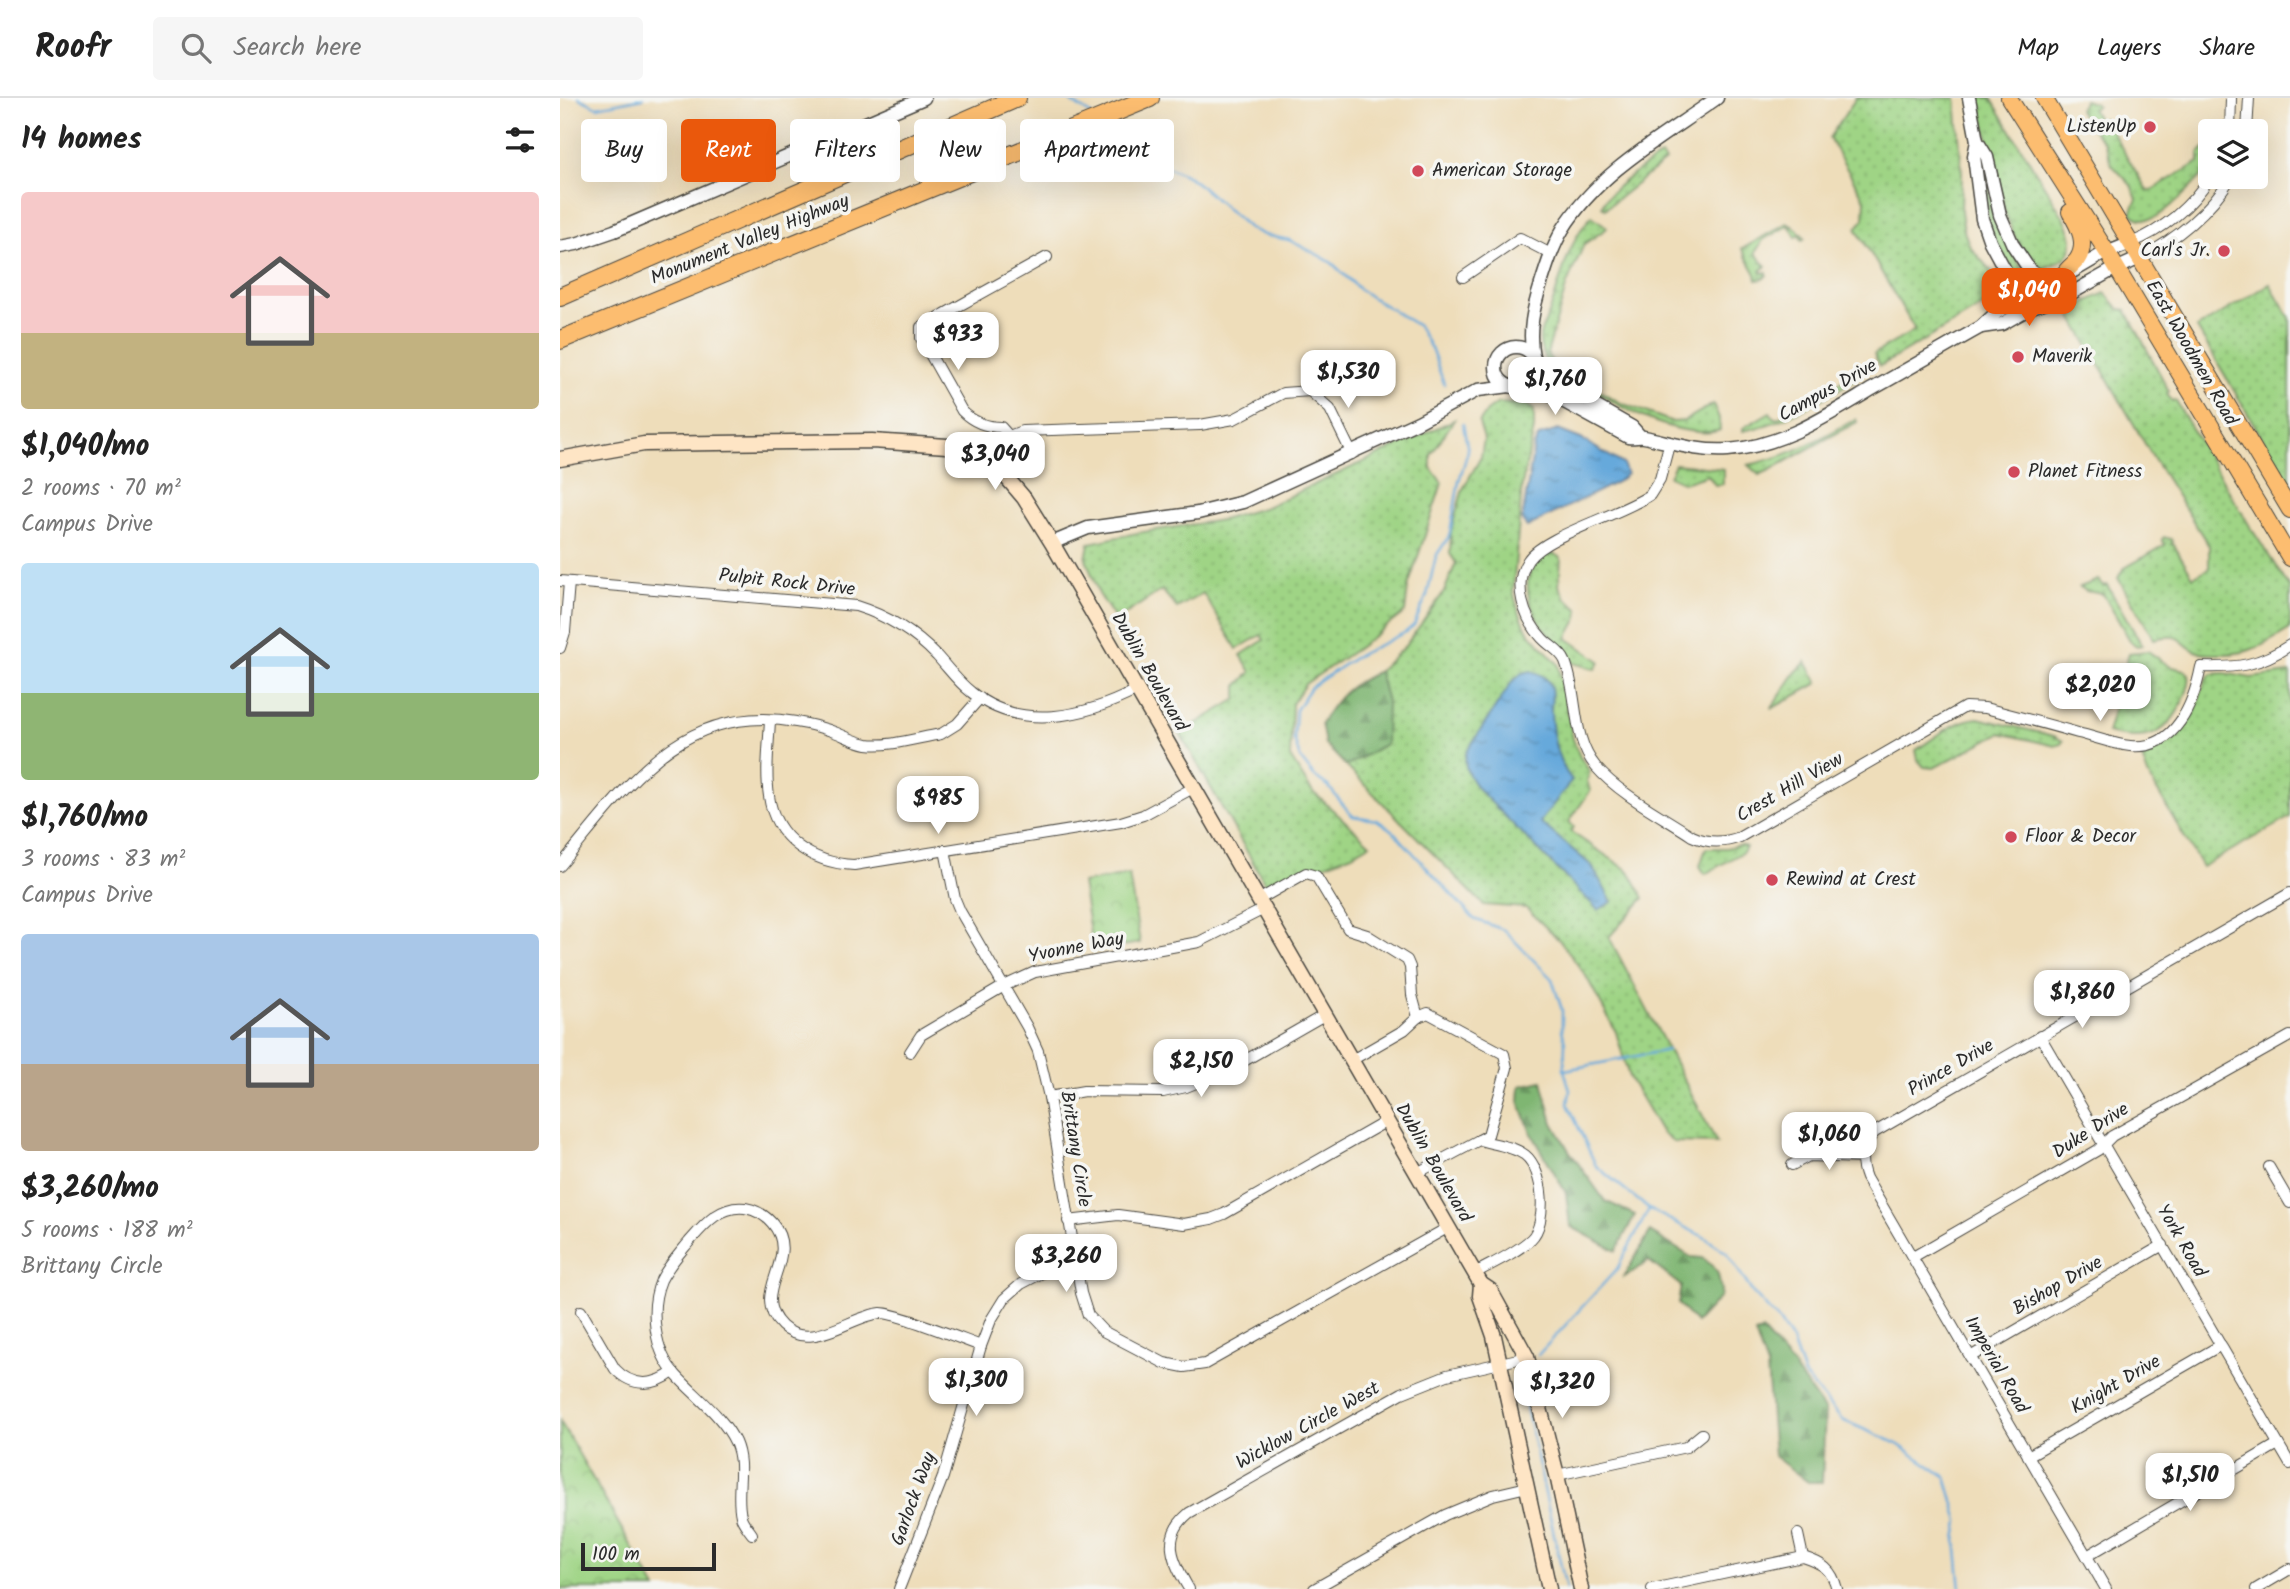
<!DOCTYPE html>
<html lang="en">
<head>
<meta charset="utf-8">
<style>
	body { margin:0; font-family:Kalam,sans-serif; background:#f6f6f6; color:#222; height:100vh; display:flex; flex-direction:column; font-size:26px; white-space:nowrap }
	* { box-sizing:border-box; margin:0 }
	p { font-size:23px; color:#767676 }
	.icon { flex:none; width:38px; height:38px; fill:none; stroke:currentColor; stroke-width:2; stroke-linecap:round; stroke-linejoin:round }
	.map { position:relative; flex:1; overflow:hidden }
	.details { display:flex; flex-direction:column; background:#fff; width:560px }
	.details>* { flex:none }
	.guide { position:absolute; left:21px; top:21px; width:665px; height:63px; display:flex; gap:14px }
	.buttons { position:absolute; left:1638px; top:21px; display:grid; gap:14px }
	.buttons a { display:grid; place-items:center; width:70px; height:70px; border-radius:7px; background:#fff; box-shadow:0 7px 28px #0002; font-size:35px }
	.scale { position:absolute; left:21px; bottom:18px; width:135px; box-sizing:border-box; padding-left:7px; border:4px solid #2b2b2b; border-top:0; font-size:19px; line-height:24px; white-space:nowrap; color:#2b2b2b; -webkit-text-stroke:5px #f6f6f2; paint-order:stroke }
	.price { position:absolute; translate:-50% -60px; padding:0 16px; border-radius:14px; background:#fff; color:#222; font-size:23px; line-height:46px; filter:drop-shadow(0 2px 4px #0008) }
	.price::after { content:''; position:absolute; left:50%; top:42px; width:21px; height:16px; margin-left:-10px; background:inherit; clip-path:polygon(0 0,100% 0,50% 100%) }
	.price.on { background:#ea580c; color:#fff }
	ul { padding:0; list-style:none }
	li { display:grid; align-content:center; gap:14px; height:371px; padding:0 21px }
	li span { display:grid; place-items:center; height:217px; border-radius:7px; color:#555 }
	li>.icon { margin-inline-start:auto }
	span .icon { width:126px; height:126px; fill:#fffc; stroke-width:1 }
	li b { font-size:30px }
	h2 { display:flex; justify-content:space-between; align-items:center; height:84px; padding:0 21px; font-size:30px }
	.chip { padding:0 24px; border-radius:7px; background:#fff; box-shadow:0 7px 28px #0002; font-size:24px; line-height:63px }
	.chip.on { background:#ea580c; color:#fff }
	header { display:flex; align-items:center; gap:42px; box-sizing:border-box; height:98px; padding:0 35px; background:#fff; border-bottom:2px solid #e0e0e0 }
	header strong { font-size:33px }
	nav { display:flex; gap:38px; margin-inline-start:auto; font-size:24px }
	.search { width:490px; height:63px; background:#f6f6f6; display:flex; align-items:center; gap:18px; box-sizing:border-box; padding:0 24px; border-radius:7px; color:#767676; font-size:26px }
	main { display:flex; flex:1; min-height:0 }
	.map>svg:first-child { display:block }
	.grass { fill:url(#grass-dots); stroke:#658058; stroke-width:2 }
	.forest { fill:url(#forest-firs); stroke:#55704e; stroke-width:2 }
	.park { fill:url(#park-crowns); stroke:#658058; stroke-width:2 }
	.water { fill:url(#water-ripples); stroke:#486a83; stroke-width:2 }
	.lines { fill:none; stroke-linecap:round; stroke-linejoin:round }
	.stream { stroke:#66a9db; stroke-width:2.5 }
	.minor-casing { stroke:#484640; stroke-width:12 }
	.tertiary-casing { stroke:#484640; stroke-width:15 }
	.secondary-casing { stroke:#484640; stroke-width:17 }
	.trunk-casing { stroke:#484640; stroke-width:18 }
	.motorway-casing { stroke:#484640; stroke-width:20 }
	.minor { stroke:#fff; stroke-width:10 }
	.tertiary { stroke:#fff; stroke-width:12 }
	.secondary { stroke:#fee5c5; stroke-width:14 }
	.trunk { stroke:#fcbd6f; stroke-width:16 }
	.motorway { stroke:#fcbd6f; stroke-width:18 }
	.poi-dot { fill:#d1495b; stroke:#f6f6f2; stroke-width:2.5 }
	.labels { text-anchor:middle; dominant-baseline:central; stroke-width:7; stroke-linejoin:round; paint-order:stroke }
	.poi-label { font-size:19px; fill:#2b2b2b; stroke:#f6f6f2; text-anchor:start }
	.street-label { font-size:19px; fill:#2b2b2b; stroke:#f6f6f2 }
</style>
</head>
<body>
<header>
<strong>Roofr</strong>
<div class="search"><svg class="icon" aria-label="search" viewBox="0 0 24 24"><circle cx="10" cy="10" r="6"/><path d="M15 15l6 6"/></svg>Search here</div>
<nav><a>Map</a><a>Layers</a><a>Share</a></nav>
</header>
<main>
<section class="details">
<h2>14 homes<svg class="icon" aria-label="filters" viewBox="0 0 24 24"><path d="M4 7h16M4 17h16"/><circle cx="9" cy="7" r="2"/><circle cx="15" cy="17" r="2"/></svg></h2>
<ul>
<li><span style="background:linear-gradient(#f6c9c9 65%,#c2b280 0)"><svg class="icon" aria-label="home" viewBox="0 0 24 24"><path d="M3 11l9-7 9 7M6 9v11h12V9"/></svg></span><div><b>$1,040/mo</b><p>2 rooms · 70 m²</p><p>Campus Drive</p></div></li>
<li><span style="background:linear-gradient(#bfe0f5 60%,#8fb573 0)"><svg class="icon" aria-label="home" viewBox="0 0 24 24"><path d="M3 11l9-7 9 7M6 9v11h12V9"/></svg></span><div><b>$1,760/mo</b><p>3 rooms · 83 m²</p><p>Campus Drive</p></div></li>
<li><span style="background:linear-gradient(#a9c7e8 60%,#b9a48a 0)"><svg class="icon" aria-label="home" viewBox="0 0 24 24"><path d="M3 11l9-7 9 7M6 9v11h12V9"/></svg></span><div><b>$3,260/mo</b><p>5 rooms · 188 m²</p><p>Brittany Circle</p></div></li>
</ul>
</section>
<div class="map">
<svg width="1730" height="1491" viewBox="0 0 1730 1491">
	<defs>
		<pattern id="grass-dots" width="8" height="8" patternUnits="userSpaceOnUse" patternTransform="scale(1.75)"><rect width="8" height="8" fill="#9fd485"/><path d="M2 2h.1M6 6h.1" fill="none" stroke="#89b673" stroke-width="1.8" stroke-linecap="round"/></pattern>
		<pattern id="forest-firs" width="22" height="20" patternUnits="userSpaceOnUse" patternTransform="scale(1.75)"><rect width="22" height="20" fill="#7fb672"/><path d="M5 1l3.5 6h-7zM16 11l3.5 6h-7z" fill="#68945e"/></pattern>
		<pattern id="park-crowns" width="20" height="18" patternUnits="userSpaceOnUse" patternTransform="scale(1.75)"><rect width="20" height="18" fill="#9fd485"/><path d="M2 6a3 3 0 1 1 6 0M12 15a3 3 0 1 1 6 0" fill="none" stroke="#89b673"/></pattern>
		<pattern id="water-ripples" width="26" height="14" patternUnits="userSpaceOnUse" patternTransform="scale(1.75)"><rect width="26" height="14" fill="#66a9db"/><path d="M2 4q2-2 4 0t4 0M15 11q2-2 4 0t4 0" fill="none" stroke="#548ab2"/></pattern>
	</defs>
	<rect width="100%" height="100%" fill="#f6f6f2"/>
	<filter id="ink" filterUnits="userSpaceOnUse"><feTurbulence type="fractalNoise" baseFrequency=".0143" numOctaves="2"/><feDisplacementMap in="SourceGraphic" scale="14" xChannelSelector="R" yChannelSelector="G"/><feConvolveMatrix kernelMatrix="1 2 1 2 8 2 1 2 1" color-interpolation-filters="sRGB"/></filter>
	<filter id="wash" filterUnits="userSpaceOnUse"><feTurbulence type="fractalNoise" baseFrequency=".00686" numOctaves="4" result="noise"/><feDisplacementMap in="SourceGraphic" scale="28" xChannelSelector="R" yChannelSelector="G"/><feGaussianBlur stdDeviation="1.57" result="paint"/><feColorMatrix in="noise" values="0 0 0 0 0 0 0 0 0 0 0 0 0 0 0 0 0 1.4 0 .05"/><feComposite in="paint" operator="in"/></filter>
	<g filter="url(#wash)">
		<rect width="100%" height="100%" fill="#eeddba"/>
		<g class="grass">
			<path d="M1296 0H1396L1402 75 1401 113 1404 133 1410 149 1437 180C1441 190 1437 195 1431 203L1320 268 1314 256 1355 232 1296 130 1304 121 1305 102 1269 40Z"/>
			<path d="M1419 0H1431L1507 125C1508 131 1512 136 1512 142 1513 164 1492 165 1477 173L1456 142 1445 114Z"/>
			<path d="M1524 2 1536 6 1537 8 1532 11 1539 23 1544 20 1588 94 1639 64V55L1645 49 1650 50C1650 55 1651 61 1649 66 1645 78 1602 120 1590 121 1582 122 1576 121 1571 115L1577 101 1571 87 1552 67 1544 44 1526 25 1519 11Z"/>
			<path d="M1101 58 1105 63 1045 111 1042 108C1048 92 1085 67 1101 58Z"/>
			<polygon points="1422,89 1428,89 1446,144 1466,177 1455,184 1430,132"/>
			<path d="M1032 118 1047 129 1046 131 1024 146 1007 186 987 256 1003 279C989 272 981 258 980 243 979 233 984 227 988 218 1001 185 1006 144 1032 118Z"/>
			<polygon points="1227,125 1237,131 1245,140 1242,142 1239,137 1236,139 1229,127 1203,142 1195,155 1206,168 1201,173 1202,175 1207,174 1207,177 1203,181 1197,182 1196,176 1182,151"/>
			<polygon points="1710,186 1730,220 1730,387 1637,230"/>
			<path d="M1545 195 1559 211 1566 212 1609 293 1607 295 1612 303 1615 302 1691 430 1730 490V531C1706 546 1689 557 1660 556 1653 556 1645 557 1638 554 1618 547 1625 533 1594 541L1558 480 1563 471 1605 447 1602 441 1604 439 1611 441 1613 444 1611 446 1614 447 1633 479 1649 470V448L1595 363 1512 219 1518 214 1515 209Z"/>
			<path d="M998 269 1061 305 1113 324 1124 323 1153 306 1159 320 1160 332C1151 336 1139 334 1129 333 1076 324 1050 298 1005 279Z"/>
			<path d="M1300 273 1303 276 1301 278C1263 300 1227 325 1183 333V330L1210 314 1214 320H1217Z"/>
			<polygon points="938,305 967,307 974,312 974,331 962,387 953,493 958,511 967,532 998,566 1013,641 1020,659 1030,674 1027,682 1030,693 1009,724 1014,729 1011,734 1069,773 1084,800 1049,839 1157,1045 1113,1044 1102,1035 1069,979 1056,934 1026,878 1000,843 966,810 924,807 786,668 826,646 819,573 845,548 884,494 896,465 890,456 891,432 903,391 921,359 924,341 919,325 927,313"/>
			<path d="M1296 321 1297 324 1210 372 1199 377 1188 367C1228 359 1260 341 1296 321Z"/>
			<polygon points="894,322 871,357 871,370 882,385 848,489 845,514 798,550 745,586 732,606 730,659 751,692 810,746 792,756 754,771 745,770 708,791 620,635 677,601 677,588 691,574 681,557 704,542 701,537 677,551 643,495 617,510 602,492 556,522 539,496 526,461 529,445 577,435 662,422 706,409"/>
			<polygon points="1115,366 1163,371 1163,386 1155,387 1148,377 1124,385 1109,378"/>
			<path d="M986 455 994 456 1001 460 999 488 1005 499 1019 512 1018 520 1007 540 1040 563 1036 571 1013 565C1008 550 998 546 988 535 975 522 966 501 968 483 969 475 973 468 978 465L977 463Z"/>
			<polygon points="1538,482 1543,488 1547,487 1582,547 1577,548 1571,544 1543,496 1526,493 1520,489"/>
			<path d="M1588 553 1609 568 1624 572 1629 576C1631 585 1627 594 1623 602 1607 640 1584 644 1547 635L1569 555Z"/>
			<polygon points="1246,564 1258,585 1211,611 1235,575"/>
			<polygon points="1664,575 1691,580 1730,575 1730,719 1642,769 1588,677 1582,660 1587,654 1607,646 1619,637 1634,616 1646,581 1651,576"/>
			<path d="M1418 620 1494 638 1503 643 1501 646 1495 648 1440 635 1374 670 1364 669 1358 662 1356 652C1375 640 1394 622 1418 620Z"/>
			<polygon points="1180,747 1186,749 1183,754 1145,776 1140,768 1146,750 1166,750"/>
		</g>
		<g class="forest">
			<path d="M819 573 827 604 826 646 786 668 765 646 761 625C779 596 788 588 819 573Z"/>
			<polygon points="982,983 993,1025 1008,1051 1045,1103 1075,1117 1056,1153 1010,1128 1006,1095 971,1034 959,1003 960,988"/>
			<polygon points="1090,1134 1131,1159 1142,1160 1153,1168 1158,1176 1161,1192 1160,1199 1136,1225 1118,1206 1121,1188 1089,1163 1063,1180"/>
			<polygon points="1202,1233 1229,1263 1265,1313 1262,1384 1248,1384 1214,1358 1207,1269 1195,1236"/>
		</g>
		<g class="park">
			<polygon points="569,777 580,845 533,853 522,785"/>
			<polygon points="0,1323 96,1491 0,1491"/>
		</g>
		<g class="water">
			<polygon points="998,332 1021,341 1063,366 1067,376 1057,384 967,429 962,423 974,348 979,338"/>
			<path d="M971 573C980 575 989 581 991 590 993 597 991 606 991 613 992 637 996 663 1012 682L980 724 1032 768 1052 804 1038 812 919 692C910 681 901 667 907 653L952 584 962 575Z"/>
		</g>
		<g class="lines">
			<g class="stream">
				<polyline points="19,0 37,9 83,0"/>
				<polyline points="505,0 532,17"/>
				<polyline points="547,25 560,31 594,63 629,79 642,89 689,130 704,137 729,142 762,159 772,165 800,192 858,228 872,252 884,286"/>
				<polyline points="903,326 908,353 899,383 890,434 888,440 876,458 867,497 854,527 846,534 797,558 751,589 736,612 734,641 740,660 754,678 768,688 789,714 793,718 817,722 833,733 914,821 944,832 992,881 1002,912 1002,931 1005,945 1004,972 1010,992 1008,1006 1036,1068 1089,1111 1144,1139 1167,1155 1193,1195 1220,1224 1232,1243 1244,1277 1282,1322 1336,1345 1386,1379 1399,1423 1396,1442 1401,1491"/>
				<polyline points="1005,972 1108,952"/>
				<polyline points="978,1257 1057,1171 1089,1111"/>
				<polyline points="965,1304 1006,1491"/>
			</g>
		</g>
	</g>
	<g filter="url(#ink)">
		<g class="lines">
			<defs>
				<g id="minor">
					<polyline points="1670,33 1671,0"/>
					<polyline points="1687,33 1689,0"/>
					<path d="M1571 145C1603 132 1632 108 1650 79"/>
					<path d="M1580 160C1615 142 1651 113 1671 79"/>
					<polyline points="903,179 960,140 991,156"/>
					<path d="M449 338 441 329C425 329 413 324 402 313L361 240V229L487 159"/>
					<path d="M1109 347 1100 381 1090 397C1061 417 985 437 968 462 952 486 964 521 982 540 989 548 1001 553 1005 563 1019 598 1011 639 1036 669 1059 696 1102 718 1132 738 1147 745 1164 745 1180 739L1405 609 1425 610C1456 618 1487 626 1518 635 1535 639 1553 646 1570 648 1616 653 1634 604 1641 569 1677 570 1699 568 1730 547"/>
					<polyline points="428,365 449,338 462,333 640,327 674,321 723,295 750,293 770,311 792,356"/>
					<path d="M0 483 296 508C328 518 354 534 377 558 388 570 398 584 411 594 460 634 525 619 577 592"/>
					<polyline points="0,550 5,534 9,484"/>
					<path d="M210 622C209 646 205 673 209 698 215 742 253 765 294 767L561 724 583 717 633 690"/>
					<polyline points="385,752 395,801 400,813 467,929 478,953 489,999 521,1195 528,1217 543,1233 604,1265 624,1269 645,1266 889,1129"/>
					<path d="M0 768C65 691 120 603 236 624 249 626 264 630 277 635 287 639 296 644 307 646 330 649 357 640 381 636L397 626 420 600"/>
					<path d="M698 802 746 775 756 778 788 831 807 837 847 862 850 869 852 897 858 919 868 915 944 956 947 970 928 1037 919 1042C933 1046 953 1048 965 1057 984 1072 988 1125 971 1141 956 1155 933 1165 915 1175"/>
					<polyline points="1480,938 1730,1366"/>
					<polyline points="350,954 361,937 444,888 475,874 639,844 704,811"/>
					<polyline points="792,962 844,932 858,919"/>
					<polyline points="489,999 524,993 603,994 626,989 670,971 766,916"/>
					<polyline points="1232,1067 1249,1058 1301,1060"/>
					<polyline points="1709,1069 1730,1105"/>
					<polyline points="857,1075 919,1042"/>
					<polyline points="508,1123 558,1117 624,1126 651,1121 664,1116 827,1023"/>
					<polyline points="1353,1159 1538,1052 1552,1038 1730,938"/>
					<path d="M21 1213 55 1271C72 1289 94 1289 113 1274"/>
					<polyline points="1410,1259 1603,1147"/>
					<polyline points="1468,1358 1661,1247"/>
					<polyline points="997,1377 1126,1349 1142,1336"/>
					<path d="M192 1436C188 1430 182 1424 181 1418 175 1394 186 1369 175 1344 163 1318 135 1298 116 1277 94 1254 89 1211 101 1182 108 1168 119 1156 129 1144 144 1127 160 1107 185 1110 196 1112 205 1117 212 1125 243 1161 187 1194 222 1228 251 1255 290 1218 321 1215 334 1214 404 1242 421 1248"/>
					<polyline points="1238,1436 1243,1459"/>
					<polyline points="1527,1458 1718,1346"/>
					<polyline points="339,1491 383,1379 421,1248 431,1222 444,1201 461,1186 482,1175 516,1166"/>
					<path d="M629 1491C613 1464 600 1439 629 1415L842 1295 887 1277 967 1259"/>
					<polyline points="754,1491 885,1417 933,1397 967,1389"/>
					<path d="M1092 1491 1243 1459C1262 1465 1272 1471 1277 1491"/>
					<path d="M1546 1491 1306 1080C1299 1062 1301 1048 1315 1034L1730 795"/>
					<polyline points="1696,1491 1730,1471"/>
				</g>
				<g id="tertiary">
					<polyline points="1409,0 1417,43 1414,58 1422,121 1430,144 1451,183 1451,197 1447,208"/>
					<polyline points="1417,43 1427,59 1440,117 1453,147 1471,174 1493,182"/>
					<polyline points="0,149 16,146 54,133 364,0"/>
					<polyline points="1421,229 1442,226 1472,209 1510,196 1549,174 1580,160"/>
					<circle cx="956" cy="269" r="20"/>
					<path d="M973 259C968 233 973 211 981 186 987 167 993 148 1003 131 1039 73 1104 38 1157 0"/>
					<polyline points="975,263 993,284 1072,329 1080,338"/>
					<path d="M965 287 986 294 1068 339C1074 340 1079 338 1084 339 1113 345 1138 354 1168 352 1223 348 1268 317 1314 290 1350 270 1385 249 1421 229L1436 215 1505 175 1512 174 1541 157 1571 145"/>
					<polyline points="492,445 528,430 638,415 683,404 858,324 918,292 950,288"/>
				</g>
				<g id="secondary">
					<polyline points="0,361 84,346 312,343 387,348 428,365 447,380 464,400 492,445 921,1186 930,1192 967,1259 997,1377 1021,1491"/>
					<polyline points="921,1186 920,1198 934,1238 989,1491"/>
				</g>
				<g id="trunk">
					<polyline points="1449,0 1547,154 1730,460"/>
					<polyline points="1484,0 1730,412"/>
					<path d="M1505 175C1508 170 1513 167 1517 162 1528 146 1519 129 1510 114"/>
				</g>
				<g id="motorway">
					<polyline points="0,199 457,0"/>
					<polyline points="0,242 590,0"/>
				</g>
			</defs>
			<use href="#minor" class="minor-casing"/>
			<use href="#tertiary" class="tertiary-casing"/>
			<use href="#secondary" class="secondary-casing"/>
			<use href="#trunk" class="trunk-casing"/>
			<use href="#motorway" class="motorway-casing"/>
			<use href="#minor" class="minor"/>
			<use href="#tertiary" class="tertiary"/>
			<use href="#secondary" class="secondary"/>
			<use href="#trunk" class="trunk"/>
			<use href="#motorway" class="motorway"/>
		</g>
	</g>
	<g class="poi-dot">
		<circle cx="1590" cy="29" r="7"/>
		<circle cx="858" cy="73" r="7"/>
		<circle cx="1664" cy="153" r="7"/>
		<circle cx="1458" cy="259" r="7"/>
		<circle cx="1454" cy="374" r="7"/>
		<circle cx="1451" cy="739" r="7"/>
		<circle cx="1212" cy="782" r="7"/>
	</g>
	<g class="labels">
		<g class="poi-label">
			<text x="1576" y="29" text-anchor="end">ListenUp</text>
			<text x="872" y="73">American Storage</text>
			<text x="1650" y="153" text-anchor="end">Carl's Jr.</text>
			<text x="1472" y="259">Maverik</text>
			<text x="1468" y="374">Planet Fitness</text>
			<text x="1465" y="739">Floor &amp; Decor</text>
			<text x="1226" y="782">Rewind at Crest</text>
		</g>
		<g class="street-label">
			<text transform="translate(190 142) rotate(-22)">Monument Valley Highway</text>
			<text transform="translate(1631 255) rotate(60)">East Woodmen Road</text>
			<text transform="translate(1268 293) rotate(-29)">Campus Drive</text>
			<text transform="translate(227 485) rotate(6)">Pulpit Rock Drive</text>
			<text transform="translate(589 574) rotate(60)">Dublin Boulevard</text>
			<text transform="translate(1230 690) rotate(-30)">Crest Hill View</text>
			<text transform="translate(516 850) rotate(-11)">Yvonne Way</text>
			<text transform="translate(1391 970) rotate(-30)">Prince Drive</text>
			<text transform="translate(1531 1033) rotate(-33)">Duke Drive</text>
			<text transform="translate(515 1051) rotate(81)">Brittany Circle</text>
			<text transform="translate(873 1065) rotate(60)">Dublin Boulevard</text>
			<text transform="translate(1621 1143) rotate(60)">York Road</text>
			<text transform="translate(1498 1188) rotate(-30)">Bishop Drive</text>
			<text transform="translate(1436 1267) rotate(60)">Imperial Road</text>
			<text transform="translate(1556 1287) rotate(-30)">Knight Drive</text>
			<text transform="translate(748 1328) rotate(-29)">Wicklow Circle West</text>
			<text transform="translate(354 1401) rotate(-70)">Garlock Way</text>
		</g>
	</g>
</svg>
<div class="buttons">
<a><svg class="icon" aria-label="layers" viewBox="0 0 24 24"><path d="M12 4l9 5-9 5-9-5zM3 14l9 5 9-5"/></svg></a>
</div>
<div class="scale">100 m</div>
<b class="price on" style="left:1469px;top:230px">$1,040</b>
<b class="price" style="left:398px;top:274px">$933</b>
<b class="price" style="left:788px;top:312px">$1,530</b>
<b class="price" style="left:995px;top:319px">$1,760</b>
<b class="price" style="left:435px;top:394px">$3,040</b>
<b class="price" style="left:1540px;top:625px">$2,020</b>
<b class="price" style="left:378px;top:738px">$985</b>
<b class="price" style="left:1522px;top:932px">$1,860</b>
<b class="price" style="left:641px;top:1001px">$2,150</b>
<b class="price" style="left:1269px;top:1074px">$1,060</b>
<b class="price" style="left:506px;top:1196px">$3,260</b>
<b class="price" style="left:416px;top:1320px">$1,300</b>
<b class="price" style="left:1002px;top:1322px">$1,320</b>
<b class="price" style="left:1630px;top:1415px">$1,510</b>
<div class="guide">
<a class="chip">Buy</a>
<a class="chip on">Rent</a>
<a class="chip">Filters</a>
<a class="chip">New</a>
<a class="chip">Apartment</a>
</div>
</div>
</main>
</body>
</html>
